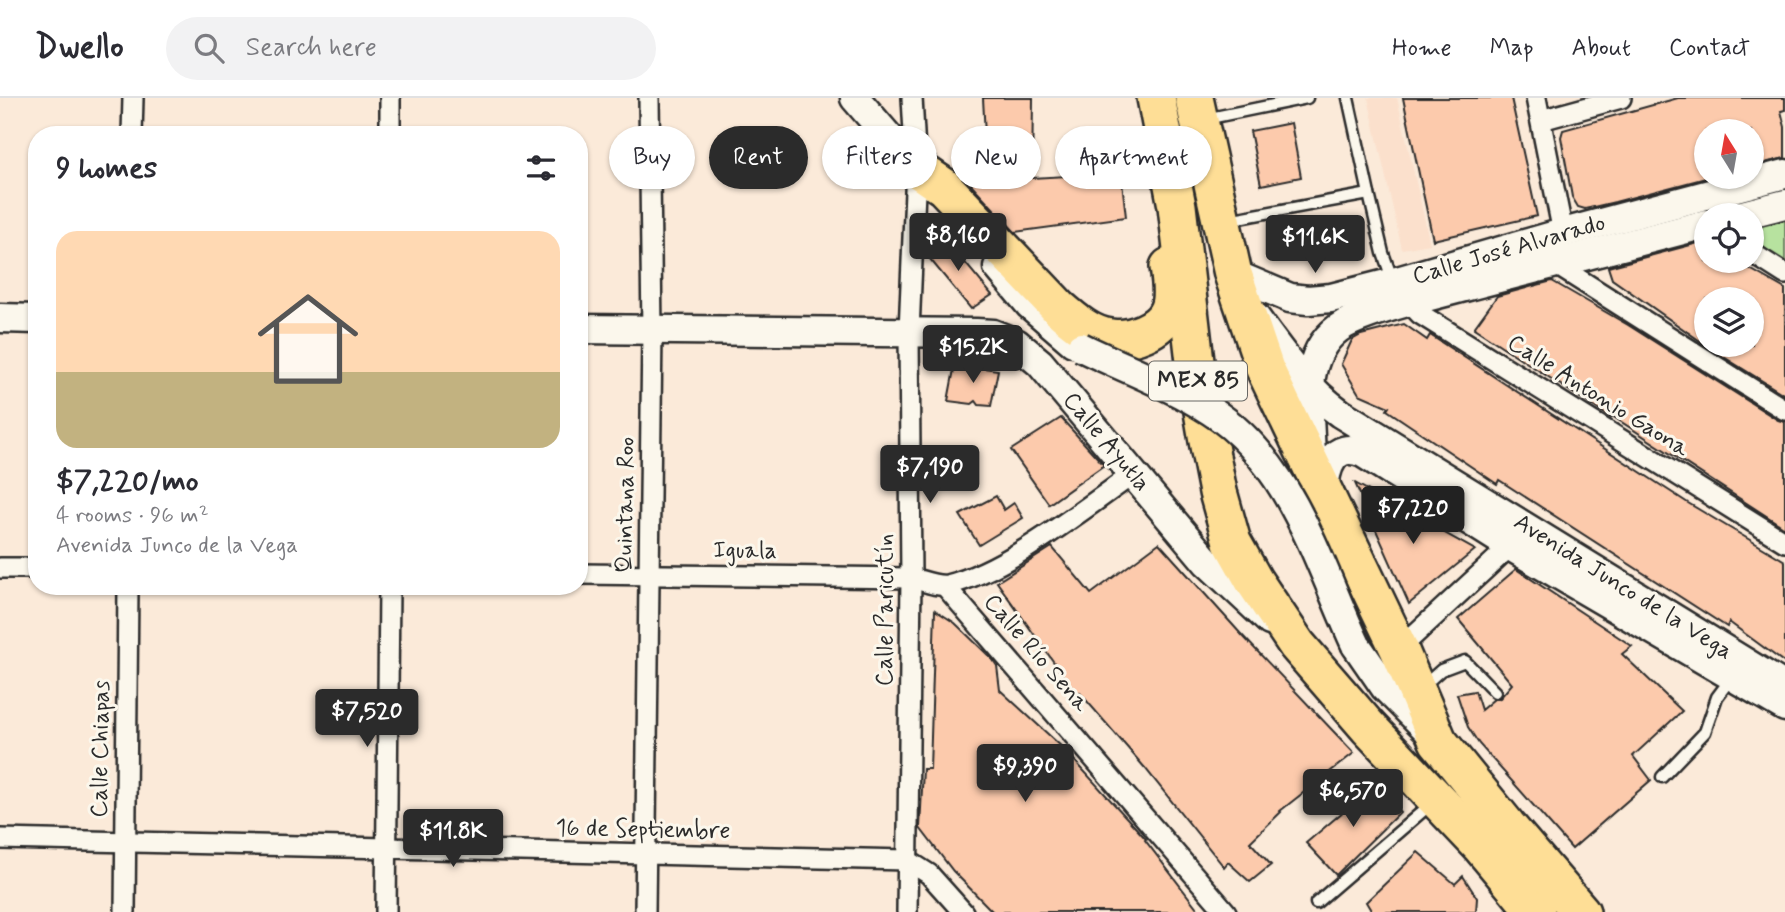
<!DOCTYPE html>
<html lang="en">
<head>
<meta charset="utf-8">
<style>
	body { margin:0; font-family:Mynerve,sans-serif; background:#f2f2f3; color:#2b2b33; height:100vh; display:flex; flex-direction:column; font-size:26px; white-space:nowrap }
	* { box-sizing:border-box; margin:0 }
	p { font-size:23px; color:#7c7c81 }
	.icon { flex:none; width:38px; height:38px; fill:none; stroke:currentColor; stroke-width:2; stroke-linecap:round; stroke-linejoin:round }
	.map { position:relative; flex:1; overflow:hidden }
	.details { position:absolute; left:28px; top:28px; width:560px; height:469px; display:flex; flex-direction:column; background:#fff; border-radius:28px; box-shadow:0 2px 5px #0004 }
	.details>* { flex:none }
	.banner { position:absolute; left:609px; top:28px; width:665px; height:63px; display:flex; gap:14px }
	.needle { width:46px; rotate:349deg }
	.fabs { position:absolute; left:1694px; top:21px; display:grid; gap:14px }
	.fabs a { display:grid; place-items:center; width:70px; height:70px; border-radius:50%; background:#fff; box-shadow:0 2px 5px #0004; font-size:35px }
	.price { position:absolute; translate:-50% -60px; padding:0 16px; border-radius:7px; background:#2b2b2b; color:#fff; font-size:23px; line-height:46px; filter:drop-shadow(0 2px 4px #0008) }
	.price::after { content:''; position:absolute; left:50%; top:42px; width:21px; height:16px; margin-left:-10px; background:inherit; clip-path:polygon(0 0,100% 0,50% 100%) }
	.price.on { background:#222; color:#fff }
	ul { padding:0; list-style:none }
	li { display:grid; align-content:center; gap:14px; height:371px; padding:0 28px }
	li+li { border-top:2px solid #e1e1e2 }
	li span { display:grid; place-items:center; height:217px; border-radius:21px; color:#555 }
	li>.icon { margin-inline-start:auto }
	span .icon { width:126px; height:126px; fill:#fffc; stroke-width:1 }
	li b { font-size:30px }
	h2 { display:flex; justify-content:space-between; align-items:center; height:84px; padding:0 28px; font-size:30px }
	.chip { padding:0 24px; border-radius:32px; background:#fff; box-shadow:0 2px 5px #0004; font-size:24px; line-height:63px }
	.chip.on { background:#2b2b2b; color:#fff }
	header { display:flex; align-items:center; gap:42px; box-sizing:border-box; height:98px; padding:0 35px; background:#fff; border-bottom:2px solid #e1e1e2 }
	header strong { font-size:33px }
	nav { display:flex; gap:38px; margin-inline-start:auto; font-size:24px }
	.search { width:490px; height:63px; background:#f2f2f3; display:flex; align-items:center; gap:18px; box-sizing:border-box; padding:0 24px; border-radius:38px; color:#7c7c81; font-size:26px }
	.map>svg:first-child { display:block }
	.built { fill:#fbe0cc }
	.green { fill:#b7e29f; stroke:#718665; stroke-width:2 }
	.building { fill:#fccaac; stroke:#2b2b2b; stroke-width:2 }
	.lines { fill:none; stroke-linecap:round; stroke-linejoin:round }
	.lane-casing { stroke:#2b2b2b; stroke-width:15 }
	.street-casing { stroke:#2b2b2b; stroke-width:24 }
	.secondary-casing { stroke:#2b2b2b; stroke-width:33 }
	.highway-casing { stroke:#2b2b2b; stroke-width:42 }
	.lane { stroke:#fbf7ec; stroke-width:10 }
	.street { stroke:#fbf7ec; stroke-width:19 }
	.secondary { stroke:#fbf7ec; stroke-width:28 }
	.highway { stroke:#fede96; stroke-width:37 }
	.secondary-bridge-casing { stroke:#2b2b2b; stroke-width:33; stroke-linecap:butt }
	.secondary-bridge { stroke:#fbf7ec; stroke-width:28 }
	.labels { text-anchor:middle; dominant-baseline:central; stroke-width:6; stroke-linejoin:round; paint-order:stroke }
	.shield { fill:#fbf7ec; stroke:#696865; stroke-width:2 }
	.shield-label { font-size:23px; font-weight:bold; fill:#2b2b2b }
	.street-label { font-size:24px; fill:#2b2b2b; stroke:#fbf7ec }
</style>
</head>
<body>
<header>
<strong>Dwello</strong>
<div class="search"><svg class="icon" aria-label="search" viewBox="0 0 24 24"><circle cx="10" cy="10" r="6"/><path d="M15 15l6 6"/></svg>Search here</div>
<nav><a>Home</a><a>Map</a><a>About</a><a>Contact</a></nav>
</header>
<div class="map">
<svg width="1785" height="814" viewBox="0 0 1785 814">
	<rect width="100%" height="100%" fill="#fbead9"/>
	<filter id="ink" filterUnits="userSpaceOnUse"><feTurbulence type="fractalNoise" baseFrequency=".0143" numOctaves="2"/><feDisplacementMap in="SourceGraphic" scale="14" xChannelSelector="R" yChannelSelector="G"/><feConvolveMatrix kernelMatrix="1 2 1 2 8 2 1 2 1" color-interpolation-filters="sRGB"/></filter>
	<g filter="url(#ink)">
		<polygon class="built" points="1368,0 1397,0 1430,146 1402,151"/>
		<path class="green" d="M1785 114V164C1766 152 1757 151 1762 127L1777 116Z"/>
		<g class="building">
			<polygon points="983,0 1033,0 1032,80 1121,75 1126,119 1015,134 971,86 986,56"/>
			<polygon points="1403,0 1511,0 1537,118 1433,142"/>
			<polygon points="1678,0 1785,0 1785,12 1781,13 1785,29 1785,60 1752,68 1752,33 1706,33 1706,80 1615,104 1585,111 1578,109 1572,99 1561,39 1563,32"/>
			<polygon points="1291,25 1301,79 1261,87 1250,33"/>
			<polygon points="942,137 992,197 971,211 925,155"/>
			<polygon points="1702,144 1706,146 1706,163 1736,163 1785,191 1785,297 1711,251 1713,247 1752,247 1752,201 1706,201 1706,247 1612,181 1608,169"/>
			<polygon points="1552,183 1628,227 1778,322 1785,324 1785,430 1612,318 1611,320 1474,230 1497,198"/>
			<polygon points="1404,226 1427,242 1430,237 1688,405 1785,463 1785,565 1729,524 1727,529 1499,382 1497,386 1387,312 1389,309 1359,296 1341,266 1352,242 1361,237"/>
			<polygon points="955,266 998,272 991,308 979,307 976,303 972,306 948,303"/>
			<polygon points="1061,320 1104,367 1049,406 1011,352"/>
			<polygon points="1355,385 1475,452 1409,506"/>
			<polygon points="996,398 1004,412 1014,405 1023,420 979,447 960,417"/>
			<polygon points="1159,445 1240,535 1354,655 1280,713 1281,714 1250,744 1271,767 1250,784 1228,764 1224,769 1145,670 1080,595 1077,597 997,484 1052,449 1091,496"/>
			<polygon points="1516,471 1632,548 1622,556 1682,613 1633,658 1651,682 1572,751 1479,646 1468,629 1457,596 1475,593 1481,612 1494,601 1500,600 1512,586 1458,521"/>
			<polygon points="935,512 955,525 993,562 997,568 1000,592 1063,650 1146,741 1145,742 1200,814 993,814 953,773 920,730 923,671 930,671"/>
			<polygon points="1376,686 1400,714 1336,777 1306,745"/>
			<polygon points="1418,754 1455,786 1463,778 1477,800 1476,814 1372,814 1366,804"/>
		</g>
		<g class="lines">
			<defs>
				<g id="lane">
					<polyline points="1205,21 1307,0"/>
					<polyline points="1369,96 1383,155 1393,183"/>
					<polyline points="1228,122 1369,96 1348,0"/>
					<polyline points="1423,588 1441,572 1465,563 1495,594"/>
					<polyline points="1662,679 1705,634 1717,599 1732,579"/>
					<polyline points="1316,805 1431,706"/>
				</g>
				<g id="street">
					<polyline points="390,0 390,37"/>
					<polyline points="1536,0 1563,135"/>
					<polyline points="1541,22 1621,0"/>
					<polyline points="132,37 133,0"/>
					<polyline points="1752,155 1785,176"/>
					<polyline points="1555,166 1785,312"/>
					<polyline points="1402,197 1420,216 1785,444"/>
					<polyline points="0,470 37,470"/>
					<path d="M579 476 911 480C921 482 937 489 947 487 1006 473 1082 412 1132 377"/>
					<polyline points="945,488 1226,814"/>
					<polyline points="1399,551 1519,440"/>
					<polyline points="0,741 907,762 929,776 963,814"/>
					<polyline points="125,814 128,488"/>
					<polyline points="386,814 389,488"/>
					<polyline points="645,814 652,233 649,0"/>
					<polyline points="907,814 911,480 909,233 916,70 912,0"/>
				</g>
				<g id="secondary">
					<polyline points="855,0 929,86"/>
					<polyline points="1742,117 1785,106"/>
					<polyline points="998,169 1030,207 1073,244"/>
					<polyline points="1233,176 1290,200 1308,202 1331,200 1394,184 1563,135 1785,76"/>
					<path d="M1255 219C1281 254 1304 289 1340 315L1785 589"/>
					<polyline points="0,220 37,221"/>
					<polyline points="579,231 976,235 993,236 1016,245 1040,265 1207,464 1270,523"/>
					<path d="M1311 360C1310 314 1298 253 1345 226 1364 216 1386 210 1407 204L1706 126"/>
					<path d="M1324 394C1325 370 1333 343 1363 355L1510 448 1785 609"/>
					<polyline points="1356,547 1385,589 1429,633"/>
				</g>
				<g id="highway">
					<polyline points="1156,0 1177,108 1196,272 1208,343 1218,394 1232,444 1254,483 1297,547 1368,629 1480,747 1536,814"/>
					<polyline points="1194,0 1233,176 1265,271 1399,551 1438,643 1507,728 1581,814"/>
					<path d="M916 70 944 89 1059 210C1074 223 1091 238 1111 240 1131 243 1160 232 1168 213 1174 200 1171 183 1169 169"/>
				</g>
			</defs>
			<use href="#lane" class="lane-casing"/>
			<use href="#street" class="street-casing"/>
			<use href="#secondary" class="secondary-casing"/>
			<use href="#highway" class="highway-casing"/>
			<use href="#lane" class="lane"/>
			<use href="#street" class="street"/>
			<use href="#secondary" class="secondary"/>
			<use href="#highway" class="highway"/>
			<defs>
				<path id="secondary-bridge" d="M1081 249C1124 270 1171 287 1211 313 1291 364 1318 465 1356 547"/>
			</defs>
			<use href="#secondary-bridge" class="secondary-bridge-casing"/>
			<use href="#secondary-bridge" class="secondary-bridge"/>
		</g>
	</g>
	<g class="labels">
		<rect class="shield" x="1149" y="263.5" width="98" height="39" rx="5"/>
		<g class="shield-label">
			<text x="1198" y="283">MEX 85</text>
		</g>
		<g class="street-label">
			<text transform="translate(1509 152) rotate(-16)">Calle José Alvarado</text>
			<text transform="translate(1598 298) rotate(32)">Calle Antonio Gaona</text>
			<text transform="translate(1106 344) rotate(50)">Calle Ayutla</text>
			<text transform="translate(626 407) rotate(-89)">Quintana Roo</text>
			<text transform="translate(745 453) rotate(1)">Iguala</text>
			<text transform="translate(1623 489) rotate(32)">Avenida Junco de la Vega</text>
			<text transform="translate(885 512) rotate(-90)">Calle Paricutín</text>
			<text transform="translate(1036 555) rotate(49)">Calle Río Sena</text>
			<text transform="translate(101 651) rotate(-89)">Calle Chiapas</text>
			<text transform="translate(643 732) rotate(1)">16 de Septiembre</text>
		</g>
	</g>
</svg>
<div class="fabs">
<a><svg class="needle" viewBox="-14 -14 28 28"><path d="M0-13l5 13h-10z" fill="#e53935"/><path d="M0 13l5-13h-10z" fill="#7c7c81"/></svg></a>
<a><svg class="icon" aria-label="locate" viewBox="0 0 24 24"><circle cx="12" cy="12" r="6"/><path d="M12 2v4M12 18v4M2 12h4M18 12h4"/></svg></a>
<a><svg class="icon" aria-label="layers" viewBox="0 0 24 24"><path d="M12 4l9 5-9 5-9-5zM3 14l9 5 9-5"/></svg></a>
</div>
<b class="price" style="left:958px;top:175px">$8,160</b>
<b class="price" style="left:1315px;top:177px">$11.6K</b>
<b class="price" style="left:973px;top:287px">$15.2K</b>
<b class="price" style="left:930px;top:407px">$7,190</b>
<b class="price on" style="left:1413px;top:448px">$7,220</b>
<b class="price" style="left:367px;top:651px">$7,520</b>
<b class="price" style="left:1025px;top:706px">$9,390</b>
<b class="price" style="left:1353px;top:731px">$6,570</b>
<b class="price" style="left:453px;top:771px">$11.8K</b>
<div class="banner">
<a class="chip">Buy</a>
<a class="chip on">Rent</a>
<a class="chip">Filters</a>
<a class="chip">New</a>
<a class="chip">Apartment</a>
</div>
<section class="details">
<h2>9 homes<svg class="icon" aria-label="filters" viewBox="0 0 24 24"><path d="M4 7h16M4 17h16"/><circle cx="9" cy="7" r="2"/><circle cx="15" cy="17" r="2"/></svg></h2>
<ul>
<li><span style="background:linear-gradient(#ffd9b3 65%,#c2b280 0)"><svg class="icon" aria-label="home" viewBox="0 0 24 24"><path d="M3 11l9-7 9 7M6 9v11h12V9"/></svg></span><div><b>$7,220/mo</b><p>4 rooms · 96 m²</p><p>Avenida Junco de la Vega</p></div></li>
</ul>
</section>
</div>
</body>
</html>
